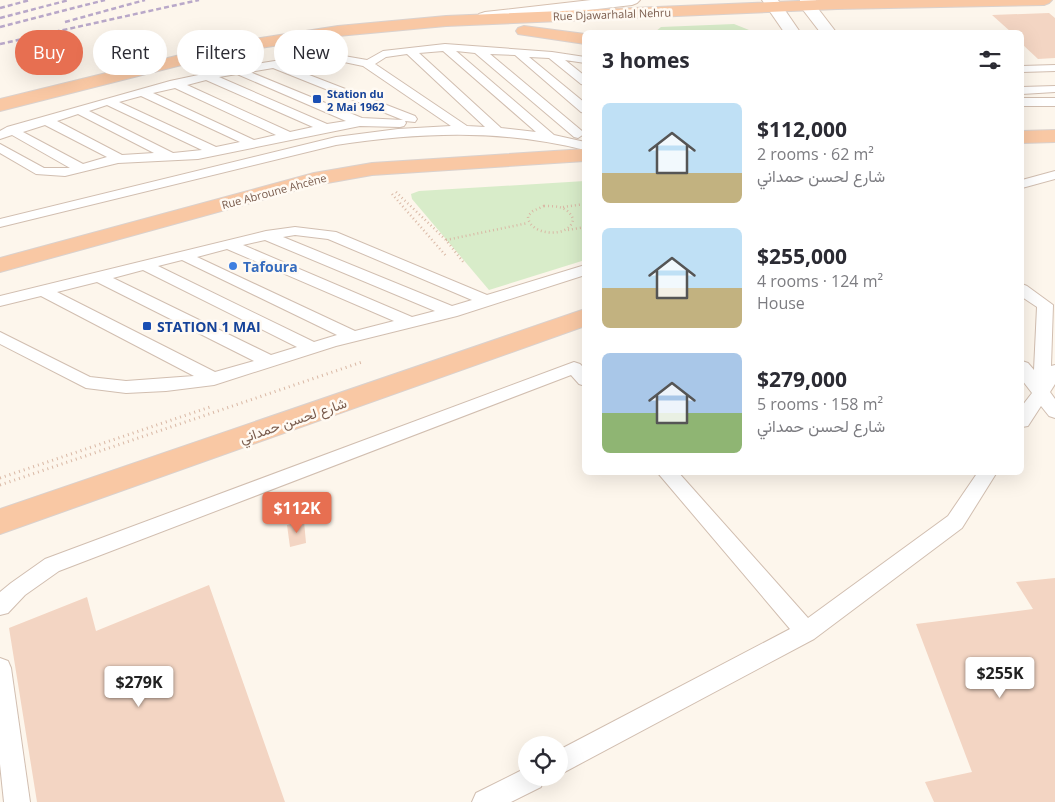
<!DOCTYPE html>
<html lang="en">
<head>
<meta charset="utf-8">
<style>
	body { margin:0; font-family:"Open Sans",Vazirmatn,sans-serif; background:#f2f2f3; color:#2b2b33; height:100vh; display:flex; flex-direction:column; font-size:19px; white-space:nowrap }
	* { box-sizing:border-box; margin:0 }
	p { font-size:16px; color:#7c7c81 }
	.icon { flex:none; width:28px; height:28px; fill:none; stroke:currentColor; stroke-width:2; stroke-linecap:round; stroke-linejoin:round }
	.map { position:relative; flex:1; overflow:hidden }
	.details { position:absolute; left:582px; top:30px; width:442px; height:445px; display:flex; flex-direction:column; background:#fff; border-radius:8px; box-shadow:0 5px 20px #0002 }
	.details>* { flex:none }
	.banner { position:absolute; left:15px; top:30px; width:475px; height:45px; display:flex; gap:10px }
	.fabs { position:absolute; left:518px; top:736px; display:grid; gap:10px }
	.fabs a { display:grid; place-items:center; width:50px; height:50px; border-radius:50%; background:#fff; box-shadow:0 5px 20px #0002; font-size:25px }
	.price { position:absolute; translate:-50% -42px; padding:0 11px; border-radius:5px; background:#fff; color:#222; font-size:16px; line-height:32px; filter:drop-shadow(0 1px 2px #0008) }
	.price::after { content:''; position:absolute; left:50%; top:30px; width:15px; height:11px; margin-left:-8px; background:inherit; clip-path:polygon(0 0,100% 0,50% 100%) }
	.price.current { background:#e76f51; color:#fff }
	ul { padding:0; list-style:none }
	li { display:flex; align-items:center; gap:15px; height:125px; padding:0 20px }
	li span { display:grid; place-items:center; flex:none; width:140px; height:100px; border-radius:8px; color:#555 }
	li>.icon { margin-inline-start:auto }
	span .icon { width:60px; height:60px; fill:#fffc; stroke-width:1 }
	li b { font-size:21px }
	h2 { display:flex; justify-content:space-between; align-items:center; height:60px; padding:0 20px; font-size:21px }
	.tag { padding:0 18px; border-radius:22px; background:#fff; box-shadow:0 5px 20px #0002; font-size:18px; line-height:45px }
	.tag.current { background:#e76f51; color:#fff }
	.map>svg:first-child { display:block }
	.green { fill:#d8ecc9 }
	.building { fill:#f3d5c3 }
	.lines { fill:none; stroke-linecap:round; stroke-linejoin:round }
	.service-casing { stroke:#d1beb0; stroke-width:2 }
	.secondary-casing { stroke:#d6c0b0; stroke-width:2 }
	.trunk-casing { stroke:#dad1cd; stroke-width:2 }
	.path-far1 { stroke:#d9b8a5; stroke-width:2.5; stroke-dasharray:1 3; stroke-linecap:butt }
	.path { stroke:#d9b8a5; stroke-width:3; stroke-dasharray:1 4; stroke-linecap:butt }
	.service { fill:#fff; fill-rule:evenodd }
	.secondary { fill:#fff; fill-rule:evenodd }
	.trunk { fill:#f9c8a4; fill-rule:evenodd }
	.rail { stroke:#b9a8c9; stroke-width:2.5; stroke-dasharray:5 3; stroke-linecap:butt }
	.transit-dot { fill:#1a4fb4; stroke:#fffaf3; stroke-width:2 }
	.shop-dot { fill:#3f7fe0; stroke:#fffaf3; stroke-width:2 }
	.labels { text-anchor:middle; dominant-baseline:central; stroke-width:5; stroke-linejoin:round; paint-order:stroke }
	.far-street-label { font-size:11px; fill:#7a5c4d; stroke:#fffaf3 }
	.far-transit-label { font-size:11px; font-weight:bold; fill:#164399; stroke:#fffaf3; text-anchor:start }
	.shop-label { font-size:14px; font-weight:bold; fill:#366cbe; stroke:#fffaf3; text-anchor:start }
	.transit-label { font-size:14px; font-weight:bold; fill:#164399; stroke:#fffaf3; text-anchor:start }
	.street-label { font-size:14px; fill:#7a5c4d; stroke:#fffaf3 }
</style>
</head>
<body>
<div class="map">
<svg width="1055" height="802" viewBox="0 0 1055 802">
	<rect width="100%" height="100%" fill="#fdf6ec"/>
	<g class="green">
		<polygon points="734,24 754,32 655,32 661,27"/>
		<polygon points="585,181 585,260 489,290 412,199 411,194 419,191"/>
	</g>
	<g class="building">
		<polygon points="1049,13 1055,18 1055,58 1038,59 1022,44 1022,32 1011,32 992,15"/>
		<polygon points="304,521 306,543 290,547 287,525"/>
		<polygon points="1055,578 1055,802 934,802 925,782 972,772 916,624 1033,609 1016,582"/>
		<polygon points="209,585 285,802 37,802 9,628 87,597 96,631"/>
	</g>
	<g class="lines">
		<defs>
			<g id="service">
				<path d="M445 44 552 52 585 57V63L565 60 585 76V85L581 84 549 58 529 57 585 103V113L581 112 515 55 490 54 582 131 584 134 578 138 574 137 475 53 456 51 554 135 585 142V150C501 129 421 132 336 145L0 227V219L336 137 398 129 451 126 363 66 344 62 286 66 415 116 417 119 415 122 405 121 406 123 404 126 400 127 360 126 198 159 118 163 65 176 36 174 0 153V144L44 168H70L12 135 0 139V131L7 127 170 81 236 67 294 58 344 56 367 60 383 51ZM443 51 536 132 501 128 419 53ZM407 54 485 127 467 126 375 64 386 57ZM273 68 403 120 362 118 250 72ZM237 74 346 121 327 124 219 77ZM206 80 313 127 290 132 187 85ZM175 88 276 135 254 140 153 93ZM141 96 240 142 216 147 119 102ZM107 105 202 150 173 153 89 111ZM78 114 154 153 122 155 57 121ZM45 125 107 157 83 164 23 132Z"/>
				<polygon points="1055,65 1055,71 1022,72 1022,66"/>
				<polygon points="1055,86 1055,92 1022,94 1022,87"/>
				<rect x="1023" y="98" width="32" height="8"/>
				<polygon points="1055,171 1055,179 1022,188 1022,180"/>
				<path d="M295 227 336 232 487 295 585 265V275L457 316 336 346 214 385 166 391 126 393 86 388 0 344V332L90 377 126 381 194 376 41 296 0 306V296L266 231ZM295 235 328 239 472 300 452 306 283 237ZM265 240 435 311 412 317 243 245ZM227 249 394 321 355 331 197 257ZM182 260 337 335 314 342 158 266ZM143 270 297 347 271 355 113 278ZM97 282 254 361 215 372 57 292Z"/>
				<polygon points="1022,284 1027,286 1053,305 1051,366 1055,365 1055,384 1050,392 1055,399 1055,418 1049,416 1041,406 1028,426 1022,427 1022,406 1032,393 1022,380 1022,361 1028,363 1034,370 1037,307 1022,297"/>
				<polygon points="574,362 580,364 585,369 585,386 579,384 571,375 59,571 25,595 8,613 0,615 0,592 11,583 45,559"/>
				<polygon points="657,472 678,472 808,618 948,516 978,472 997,472 962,528 814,639 559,775 559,750 790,629"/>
				<polygon points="0,658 8,661 11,668 30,802 4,802 0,764"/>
				<polygon points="526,768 526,778 544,778 541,787 511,802 472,802 476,793"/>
			</g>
			<g id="secondary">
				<polygon points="591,0 640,0 637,3 632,5 485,22 479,20 477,17 479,14 485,12"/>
				<polygon points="762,0 778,0 800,32 784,32"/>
				<polygon points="800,0 816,0 816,6 836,32 820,32 800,6"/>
			</g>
			<g id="trunk">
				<polygon points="821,0 1052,0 1049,3 1044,5 837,9 446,26 338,36 229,53 0,111 0,99 229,43 338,26 446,16"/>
				<polygon points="524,26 585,34 585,44 518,34 516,31 518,28"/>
				<polygon points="1055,130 1055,142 1022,143 1022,131"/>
				<polygon points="585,149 585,161 372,175 316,185 0,272 0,258 314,173 372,163"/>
				<polygon points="585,309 585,326 0,534 0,509"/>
			</g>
		</defs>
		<use href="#service" class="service-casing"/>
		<use href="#secondary" class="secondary-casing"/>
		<use href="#trunk" class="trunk-casing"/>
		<g class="path-far1">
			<polyline points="396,192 446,240 464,263"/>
			<polyline points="392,194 447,257"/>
			<path d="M544 206C556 206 568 206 573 219 571 239 528 236 528 216L533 211Z"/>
			<polyline points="563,207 585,204"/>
			<polyline points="568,230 585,227"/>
			<polyline points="446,240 528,223"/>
		</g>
		<g class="path">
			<polyline points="0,478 213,406"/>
			<polyline points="0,485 362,362"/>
		</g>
		<use href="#service" class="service"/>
		<use href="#secondary" class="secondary"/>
		<use href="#trunk" class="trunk"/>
		<g class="rail">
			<polyline points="0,8 30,0"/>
			<polyline points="0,18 69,0"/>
			<polyline points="65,22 145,0"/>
			<polyline points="0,27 105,0"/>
			<polyline points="0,44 199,0"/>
		</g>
	</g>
	<g class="transit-dot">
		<rect x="312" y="94" width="10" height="10" rx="2.5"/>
		<rect x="142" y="321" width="10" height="10" rx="2.5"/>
	</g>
	<circle class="shop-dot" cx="233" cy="266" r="5"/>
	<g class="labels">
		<g class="far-street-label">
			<text transform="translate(612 14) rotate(-2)">Rue Djawarhalal Nehru</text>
			<text transform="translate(274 191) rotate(-15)">Rue Abroune Ahcène</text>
		</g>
		<g class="far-transit-label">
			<text x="327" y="93">Station du<tspan x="327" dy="13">2 Mai 1962</tspan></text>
		</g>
		<g class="shop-label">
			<text x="243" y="266">Tafoura</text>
		</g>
		<g class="transit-label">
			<text x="157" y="326">STATION 1 MAI</text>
		</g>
		<g class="street-label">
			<text transform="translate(293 420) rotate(-19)">شارع لحسن حمداني</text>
		</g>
	</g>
</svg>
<div class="fabs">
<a><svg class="icon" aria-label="locate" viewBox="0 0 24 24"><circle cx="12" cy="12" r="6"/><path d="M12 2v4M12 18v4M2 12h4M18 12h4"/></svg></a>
</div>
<b class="price current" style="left:297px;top:534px">$112K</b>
<b class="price" style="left:1000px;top:699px">$255K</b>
<b class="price" style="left:139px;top:708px">$279K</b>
<div class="banner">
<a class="tag current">Buy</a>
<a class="tag">Rent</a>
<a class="tag">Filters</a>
<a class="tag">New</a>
</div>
<section class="details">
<h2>3 homes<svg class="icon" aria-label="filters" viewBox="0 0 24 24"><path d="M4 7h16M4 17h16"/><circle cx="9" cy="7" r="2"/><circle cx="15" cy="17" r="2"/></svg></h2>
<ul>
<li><span style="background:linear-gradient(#bfe0f5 70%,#c2b280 0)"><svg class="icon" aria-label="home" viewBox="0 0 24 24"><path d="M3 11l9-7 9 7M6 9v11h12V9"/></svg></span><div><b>$112,000</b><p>2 rooms · 62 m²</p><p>شارع لحسن حمداني</p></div></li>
<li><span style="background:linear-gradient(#bfe0f5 60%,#c2b280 0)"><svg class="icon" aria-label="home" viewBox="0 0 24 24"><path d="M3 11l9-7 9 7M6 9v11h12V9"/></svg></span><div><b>$255,000</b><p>4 rooms · 124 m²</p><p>House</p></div></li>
<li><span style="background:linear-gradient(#a9c7e8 60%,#8fb573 0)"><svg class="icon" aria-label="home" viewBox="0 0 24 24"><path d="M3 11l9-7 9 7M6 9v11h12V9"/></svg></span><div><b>$279,000</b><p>5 rooms · 158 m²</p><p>شارع لحسن حمداني</p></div></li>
</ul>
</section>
</div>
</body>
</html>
